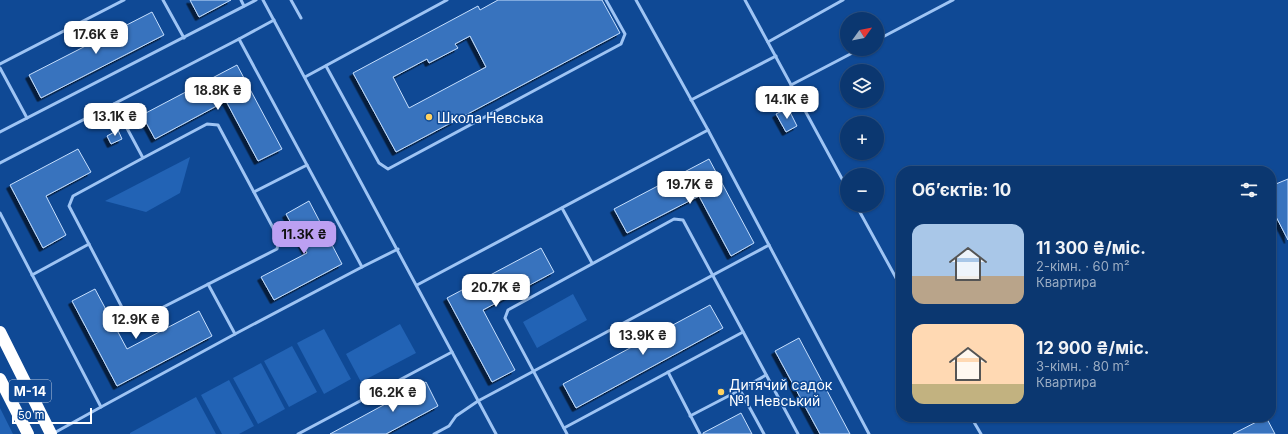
<!DOCTYPE html>
<html lang="uk">
<head>
<meta charset="utf-8">
<style>
	body { margin:0; font-family:Inter,sans-serif; background:#143f75; color:#f1f3f6; height:100vh; display:flex; flex-direction:column; font-size:15px; white-space:nowrap }
	* { box-sizing:border-box; margin:0 }
	p { font-size:13px; color:#9aacc3 }
	.icon { flex:none; width:22px; height:22px; fill:none; stroke:currentColor; stroke-width:2; stroke-linecap:round; stroke-linejoin:round }
	.map { position:relative; flex:1; overflow:hidden }
	.side { position:absolute; left:896px; top:166px; width:380px; height:256px; display:flex; flex-direction:column; background:#0b3770; border-radius:16px; box-shadow:0 1px 3px #0004,0 0 0 1px #2b5183 }
	.side>* { flex:none }
	.needle { width:26px; rotate:57deg }
	.controls { position:absolute; left:840px; top:12px; display:grid; gap:8px }
	.controls a { display:grid; place-items:center; width:44px; height:44px; border-radius:50%; background:#0b3770; box-shadow:0 1px 3px #0004,0 0 0 1px #2b5183; font-size:20px }
	.scale { position:absolute; left:12px; bottom:10px; width:80px; box-sizing:border-box; padding-left:4px; border:2px solid #fff; border-top:0; font-size:11px; line-height:14px; white-space:nowrap; color:#fff; -webkit-text-stroke:3px #0f4995; paint-order:stroke }
	.price { position:absolute; translate:-50% -34px; padding:0 9px; border-radius:8px; background:#fff; color:#222; font-size:13px; line-height:26px; filter:drop-shadow(0 1px 2px #0008) }
	.price::after { content:''; position:absolute; left:50%; top:24px; width:12px; height:9px; margin-left:-6px; background:inherit; clip-path:polygon(0 0,100% 0,50% 100%) }
	.price.on { background:#bca0f2; color:#111 }
	ul { padding:0; list-style:none }
	li { display:flex; align-items:center; gap:12px; height:100px; padding:0 16px }
	li span { display:grid; place-items:center; flex:none; width:112px; height:80px; border-radius:12px; color:#555 }
	li>.icon { margin-inline-start:auto }
	span .icon { width:48px; height:48px; fill:#fffc; stroke-width:1 }
	li b { font-size:17px }
	h2 { display:flex; justify-content:space-between; align-items:center; height:48px; padding:0 16px; font-size:17px }
	.map>svg:first-child { display:block }
	.green { fill:#2263b5 }
	.building { fill:#3873be; stroke:#c6dffe; fill-rule:evenodd; filter:url(#shadow) }
	.lines { fill:none; stroke-linecap:round; stroke-linejoin:round }
	.lane { stroke:#9ec4f4; stroke-width:3 }
	.highway { stroke:#fff; stroke-width:12 }
	.poi-dot { fill:#ffd261; stroke:#0f4995; stroke-width:1.5 }
	.labels { text-anchor:middle; dominant-baseline:central; stroke-width:3; stroke-linejoin:round; paint-order:stroke }
	.shield { fill:#0f4995; stroke:#b7c8df; stroke-width:1 }
	.shield-label { font-size:13px; font-weight:bold; fill:#fff }
	.poi-label { font-size:14px; fill:#fff; stroke:#0f4995; text-anchor:start }
</style>
</head>
<body>
<div class="map">
<svg width="1288" height="434" viewBox="0 0 1288 434">
	<defs>
		<filter id="shadow"><feDropShadow dx="-3.5" dy="3.5" stdDeviation="0" flood-color="#0009"/></filter>
	</defs>
	<rect width="100%" height="100%" fill="#0f4995"/>
	<g class="green">
		<polygon points="190,157 180,193 146,212 105,201"/>
		<polygon points="573,294 587,320 537,348 523,322"/>
		<polygon points="400,324 416,353 361,382 346,354"/>
		<polygon points="324,329 351,379 324,394 297,343"/>
		<polygon points="292,346 317,392 289,407 264,361"/>
		<polygon points="261,363 285,409 258,424 233,378"/>
		<polygon points="229,380 254,426 239,434 222,434 201,395"/>
		<polygon points="196,397 216,434 130,434 130,433"/>
		<polygon points="0,408 13,434 0,434"/>
	</g>
	<g class="building">
		<polygon points="190,0 231,0 199,17"/>
		<path d="M498 0H602L620 33 396 152 353 73 478 6 480 10ZM470 36 486 67 409 108 393 77 427 59 429 63 458 48 455 44Z"/>
		<polygon points="152,12 164,35 41,98 29,75"/>
		<polygon points="237,65 282,149 258,161 226,101 155,139 142,115"/>
		<polygon points="788,108 797,126 786,132 776,114"/>
		<polygon points="118,130 122,139 111,144 107,136"/>
		<polygon points="78,149 91,172 46,196 66,235 43,248 10,185"/>
		<polygon points="709,159 754,243 731,256 699,196 627,233 614,209"/>
		<polygon points="1288,179 1288,240 1271,207 1271,186"/>
		<polygon points="309,201 342,264 274,300 261,277 307,253 286,214"/>
		<polygon points="541,248 554,272 483,310 515,370 492,382 447,298"/>
		<polygon points="95,289 127,349 199,311 212,336 117,386 72,301"/>
		<polygon points="710,305 723,328 576,408 563,384"/>
		<polygon points="799,338 850,434 820,434 775,351"/>
		<polygon points="426,382 438,406 386,434 330,434"/>
		<polygon points="741,413 752,434 703,434 703,433"/>
		<polygon points="1266,417 1275,434 1233,434"/>
	</g>
	<g class="lines">
		<g class="lane">
			<polyline points="163,0 184,38"/>
			<polyline points="241,0 244,6"/>
			<polyline points="263,0 496,434"/>
			<polyline points="291,0 301,18"/>
			<polyline points="636,0 708,130 869,434"/>
			<polyline points="745,0 847,188"/>
			<polyline points="239,39 274,20"/>
			<polyline points="877,40 953,0"/>
			<polyline points="768,42 843,0"/>
			<polyline points="0,64 124,0"/>
			<polyline points="326,66 379,163 388,169 621,44 625,34 606,0"/>
			<polyline points="0,68 27,118"/>
			<polyline points="305,77 447,0"/>
			<polyline points="791,85 860,49"/>
			<polyline points="691,100 776,56"/>
			<polyline points="114,104 143,158 207,124 218,125 279,239 277,249 138,320 127,317 69,206 73,196 143,158"/>
			<polyline points="0,132 256,0"/>
			<polyline points="0,163 239,39 362,267 235,334 101,407 0,213"/>
			<polyline points="254,192 307,165"/>
			<polyline points="856,205 901,287"/>
			<polyline points="562,208 592,263"/>
			<polyline points="362,267 398,249"/>
			<polyline points="32,275 89,244"/>
			<polyline points="208,284 235,334"/>
			<polyline points="417,285 708,130"/>
			<polyline points="668,372 700,434"/>
			<polyline points="690,416 740,390"/>
			<polyline points="971,417 981,434"/>
			<polyline points="564,428 743,332"/>
			<polyline points="54,433 101,407"/>
			<polyline points="298,434 452,352"/>
			<polyline points="434,434 449,426 456,416 478,401 769,245"/>
			<polyline points="567,434 505,318 508,310 674,219 683,220 798,434"/>
			<polyline points="764,434 740,390 766,375"/>
		</g>
		<g class="highway">
			<polyline points="0,332 51,434"/>
			<polyline points="0,379 28,434"/>
		</g>
	</g>
	<g class="poi-dot">
		<circle cx="429" cy="117" r="4"/>
		<circle cx="721" cy="392" r="4"/>
	</g>
	<g class="labels">
		<rect class="shield" x="9" y="380" width="42" height="22" rx="3"/>
		<g class="shield-label">
			<text x="30" y="391">М-14</text>
		</g>
		<g class="poi-label">
			<text x="437" y="117">Школа Невська</text>
			<text x="729" y="384">Дитячий садок<tspan x="729" dy="16">№1 Невський</tspan></text>
		</g>
	</g>
</svg>
<div class="controls">
<a><svg class="needle" viewBox="-14 -14 28 28"><path d="M0-13l5 13h-10z" fill="#e53935"/><path d="M0 13l5-13h-10z" fill="#9aacc3"/></svg></a>
<a><svg class="icon" aria-label="layers" viewBox="0 0 24 24"><path d="M12 4l9 5-9 5-9-5zM3 14l9 5 9-5"/></svg></a>
<a>+</a>
<a>−</a>
</div>
<div class="scale">50 m</div>
<b class="price" style="left:96px;top:55px">17.6K ₴</b>
<b class="price" style="left:218px;top:111px">18.8K ₴</b>
<b class="price" style="left:787px;top:120px">14.1K ₴</b>
<b class="price" style="left:115px;top:137px">13.1K ₴</b>
<b class="price" style="left:690px;top:205px">19.7K ₴</b>
<b class="price on" style="left:304px;top:255px">11.3K ₴</b>
<b class="price" style="left:496px;top:308px">20.7K ₴</b>
<b class="price" style="left:136px;top:340px">12.9K ₴</b>
<b class="price" style="left:643px;top:356px">13.9K ₴</b>
<b class="price" style="left:393px;top:413px">16.2K ₴</b>
<section class="side">
<h2>Об’єктів: 10<svg class="icon" aria-label="filters" viewBox="0 0 24 24"><path d="M4 7h16M4 17h16"/><circle cx="9" cy="7" r="2"/><circle cx="15" cy="17" r="2"/></svg></h2>
<ul>
<li><span style="background:linear-gradient(#a9c7e8 65%,#b9a48a 0)"><svg class="icon" aria-label="home" viewBox="0 0 24 24"><path d="M3 11l9-7 9 7M6 9v11h12V9"/></svg></span><div><b>11 300 ₴/міс.</b><p>2-кімн. · 60 m²</p><p>Квартира</p></div></li>
<li><span style="background:linear-gradient(#ffd9b3 75%,#c2b280 0)"><svg class="icon" aria-label="home" viewBox="0 0 24 24"><path d="M3 11l9-7 9 7M6 9v11h12V9"/></svg></span><div><b>12 900 ₴/міс.</b><p>3-кімн. · 80 m²</p><p>Квартира</p></div></li>
</ul>
</section>
</div>
</body>
</html>
